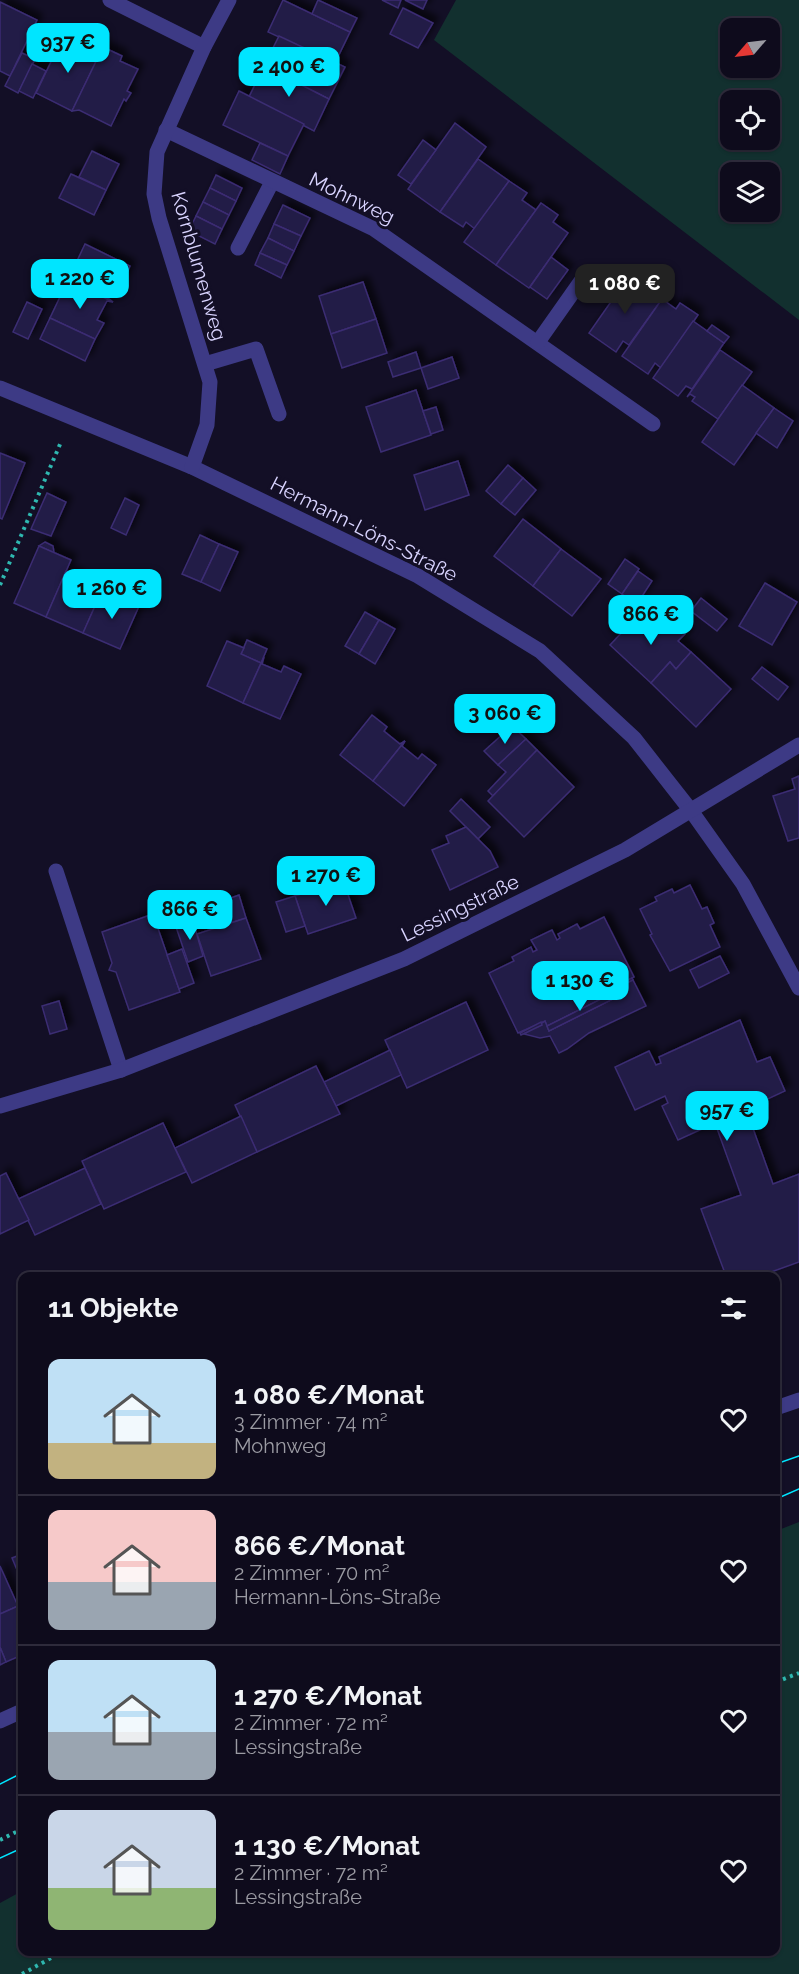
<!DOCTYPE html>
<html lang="de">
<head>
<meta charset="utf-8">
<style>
	body { margin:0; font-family:Raleway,sans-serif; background:#171425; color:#f1f3f6; height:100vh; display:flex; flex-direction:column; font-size:22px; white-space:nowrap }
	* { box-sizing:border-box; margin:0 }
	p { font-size:20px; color:#9b9ba3 }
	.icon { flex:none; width:33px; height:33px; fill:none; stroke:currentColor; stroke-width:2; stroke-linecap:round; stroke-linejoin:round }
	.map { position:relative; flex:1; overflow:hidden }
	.panel { position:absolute; left:18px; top:1272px; width:762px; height:684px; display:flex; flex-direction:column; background:#0e0b1c; border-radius:12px; box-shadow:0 2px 4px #0004,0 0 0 2px #2e2b3b }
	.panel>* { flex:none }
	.needle { width:39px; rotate:242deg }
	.buttons { position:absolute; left:720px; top:18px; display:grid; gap:12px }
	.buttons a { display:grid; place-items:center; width:60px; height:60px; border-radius:12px; background:#0e0b1c; box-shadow:0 2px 4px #0004,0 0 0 2px #2e2b3b; font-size:30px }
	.price { position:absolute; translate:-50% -51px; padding:0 14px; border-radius:12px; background:#00e5ff; color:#111; font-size:20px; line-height:39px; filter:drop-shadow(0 2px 3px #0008) }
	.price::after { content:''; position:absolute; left:50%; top:36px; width:18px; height:14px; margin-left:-9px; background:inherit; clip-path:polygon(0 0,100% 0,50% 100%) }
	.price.selected { background:#222; color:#fff }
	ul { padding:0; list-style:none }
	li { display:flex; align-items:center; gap:18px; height:150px; padding:0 30px }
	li+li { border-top:2px solid #2e2b3b }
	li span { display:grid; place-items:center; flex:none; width:168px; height:120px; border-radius:12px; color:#555 }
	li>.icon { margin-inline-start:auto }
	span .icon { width:72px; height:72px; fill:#fffc; stroke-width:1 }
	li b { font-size:26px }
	h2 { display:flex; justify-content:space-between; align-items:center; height:72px; padding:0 30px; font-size:26px }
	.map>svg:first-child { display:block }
	.green { fill:#12302f; fill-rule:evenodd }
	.building { fill:#241b47; stroke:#3b2d73; stroke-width:1.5; filter:url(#shadow) }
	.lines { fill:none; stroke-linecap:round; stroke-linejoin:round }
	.path { stroke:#2fb8b0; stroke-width:4; stroke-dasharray:3 4.5; stroke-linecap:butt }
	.service { stroke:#3d3a85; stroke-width:15 }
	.minor { stroke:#3d3a85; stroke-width:15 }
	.tram { stroke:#00e5ff; stroke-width:1.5 }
	.labels { text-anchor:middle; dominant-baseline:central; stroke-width:6; stroke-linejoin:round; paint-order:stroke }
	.street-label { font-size:20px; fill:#d9d4ff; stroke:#130f26 }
</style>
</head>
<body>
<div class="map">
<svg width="799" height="1974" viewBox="0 0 799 1974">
	<defs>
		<filter id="shadow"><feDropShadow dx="5.5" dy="-5.5" stdDeviation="3" flood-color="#0009"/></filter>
	</defs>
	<rect width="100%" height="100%" fill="#130f26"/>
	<g class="green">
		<path d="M456 0H799V320L434 40ZM730 28H770V68H730ZM730 100H770V140H730ZM730 172H770V212H730Z"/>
		<polygon points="799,1522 799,1974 0,1974 0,1903 22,1891 22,1952 776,1952 776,1531"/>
	</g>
	<g class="building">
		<polygon points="283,0 350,32 335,63 268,32"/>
		<polygon points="318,0 357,18 350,32 312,14"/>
		<polygon points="382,0 401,0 398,8"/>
		<polygon points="405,0 427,0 423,9"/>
		<polygon points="0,2 37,20 10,76 0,71"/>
		<polygon points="403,8 433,23 418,48 390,34"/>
		<polygon points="279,36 345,67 329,99 264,66"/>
		<polygon points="63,37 98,54 103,47 72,111 36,93"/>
		<polygon points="103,47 122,56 120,61 138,69 127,91 131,93 126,101 124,99 111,126 79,110 72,111"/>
		<polygon points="22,53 35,59 18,93 5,86"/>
		<polygon points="32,64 46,71 33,98 19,91"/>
		<polygon points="264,66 329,99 314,131 249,97"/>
		<polygon points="239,91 304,124 288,156 223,125"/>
		<polygon points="455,123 486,147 440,212 408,189"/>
		<polygon points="423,140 436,150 411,184 398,175"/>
		<polygon points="260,143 288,156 280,174 252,160"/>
		<polygon points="92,151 119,164 106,190 79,177"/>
		<polygon points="478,159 509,181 475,229 466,222 463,227 440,212"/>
		<polygon points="71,174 106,190 94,215 59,198"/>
		<polygon points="216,175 242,188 236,201 210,188"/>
		<polygon points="509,181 527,193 522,200 536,210 496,265 464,242"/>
		<polygon points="210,188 236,201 229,215 203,202"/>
		<polygon points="203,202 229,215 222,229 196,216"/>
		<polygon points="541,203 558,215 553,222 568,233 529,288 496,265"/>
		<polygon points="283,205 310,218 301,236 274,224"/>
		<polygon points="196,216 222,229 215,244 189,231"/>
		<polygon points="274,224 301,236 294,251 268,238"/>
		<polygon points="268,238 294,251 287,265 260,253"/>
		<polygon points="85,244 130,266 123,281 117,279 108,298 113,302 68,280"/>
		<polygon points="260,253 287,265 281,278 255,265"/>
		<polygon points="551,257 568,270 547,299 530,287"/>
		<polygon points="629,276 662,299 629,345 623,341 616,352 589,333"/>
		<polygon points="68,280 113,302 107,301 97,320 104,323 95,339 50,318"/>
		<polygon points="648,281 666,293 662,299 644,287"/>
		<polygon points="363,282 376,319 331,334 319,296"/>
		<polygon points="662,299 676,309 680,303 698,315 661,368 655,363 648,374 622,356"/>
		<polygon points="27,302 42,309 28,339 13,332"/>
		<polygon points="50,318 95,339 85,361 40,339"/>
		<polygon points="376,319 387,353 342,368 331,334"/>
		<polygon points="693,321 724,343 692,389 686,386 678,396 653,378"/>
		<polygon points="712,325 729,337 724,343 707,331"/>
		<polygon points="720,350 752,372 718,419 692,401 695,397 690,394 687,397"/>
		<polygon points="416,352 421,368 393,377 388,362"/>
		<polygon points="452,357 459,378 428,389 421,368"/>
		<polygon points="742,385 774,408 734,465 702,442"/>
		<polygon points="416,390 431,435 381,452 366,407"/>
		<polygon points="436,407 443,430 431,434 423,411"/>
		<polygon points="774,408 793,421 777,448 756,433"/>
		<polygon points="0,453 25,463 2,519 0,518"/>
		<polygon points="458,461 469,495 425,510 414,475"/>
		<polygon points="508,465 523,478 501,504 486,491"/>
		<polygon points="523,478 536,490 515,515 501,504"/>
		<polygon points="47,493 66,502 51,536 31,529"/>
		<polygon points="125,498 139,505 126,535 111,528"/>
		<polygon points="523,519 561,549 533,586 494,556"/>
		<polygon points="200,535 219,544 201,582 182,574"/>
		<polygon points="45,542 53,546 54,553 39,546"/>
		<polygon points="219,544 238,552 220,591 201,582"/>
		<polygon points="39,546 71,560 46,617 14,603"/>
		<polygon points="561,549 601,579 572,616 533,586"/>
		<polygon points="625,559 639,569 622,594 608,584"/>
		<polygon points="66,571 82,578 80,584 100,592 103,588 83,633 46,617"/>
		<polygon points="638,571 652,581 637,604 622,594"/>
		<polygon points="765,583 797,602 772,645 739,626"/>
		<polygon points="103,588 102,593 120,601 122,596 140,604 120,649 83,633"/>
		<polygon points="701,598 727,619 717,631 691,611"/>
		<polygon points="644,609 662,626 669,619 685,634 678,641 691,652 676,669 670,662 651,683 610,645"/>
		<polygon points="365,612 379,620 359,654 345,646"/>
		<polygon points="379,620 395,629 375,664 359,654"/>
		<polygon points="247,640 267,649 261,663 241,654"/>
		<polygon points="227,641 244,648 241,654 261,663 243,703 207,686"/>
		<polygon points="691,652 731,689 696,727 651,683 670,662 676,669"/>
		<polygon points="264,657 262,664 281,672 284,666 301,674 280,719 243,703"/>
		<polygon points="762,667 788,687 778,700 752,679"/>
		<polygon points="372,715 387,727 384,731 400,744 405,741 373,781 340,755"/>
		<polygon points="512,726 526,739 498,765 484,751"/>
		<polygon points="526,739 537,750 493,796 488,791 506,772 498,765"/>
		<polygon points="405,741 402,746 418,759 422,754 436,765 404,806 373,781"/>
		<polygon points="537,750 574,787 524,837 488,801"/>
		<polygon points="799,776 799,838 788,841 773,796 795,789 792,779"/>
		<polygon points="461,799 490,827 478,839 450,811"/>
		<polygon points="466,827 490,851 498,867 450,890 432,850 449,843 446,836"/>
		<polygon points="343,880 356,918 308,934 295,896"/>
		<polygon points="690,885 702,909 707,907 714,923 710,925 720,947 670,971 650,935 652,934 640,909 657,901 655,897 672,889 674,893"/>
		<polygon points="239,895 246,918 221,926 214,904"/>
		<polygon points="295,896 305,926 286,932 276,902"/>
		<polygon points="153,914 180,992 129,1010 116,972 109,970 112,963 102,932"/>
		<polygon points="604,917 634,977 608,990 611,994 547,1026 545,1021 518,1033 489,973 514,961 512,957 531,947 533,952 537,950 531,940 552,930 557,940 560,938 558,934 577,924 580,929"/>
		<polygon points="246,918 261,959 211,976 197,934"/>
		<polygon points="193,921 203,956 188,962 176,927"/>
		<polygon points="182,949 194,983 179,989 167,955"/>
		<polygon points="720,956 729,973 699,988 690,970"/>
		<polygon points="632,978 633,980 613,990 611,988"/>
		<polygon points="633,980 646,1006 589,1033 567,1049 559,1053 550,1036 540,1038 524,1034 545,1021 549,1031 613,999 608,990 611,988 613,990"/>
		<polygon points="611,994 613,999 549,1031 547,1026"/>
		<polygon points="59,1001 67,1029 50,1034 42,1006"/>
		<polygon points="466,1002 488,1050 407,1088 385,1040"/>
		<polygon points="740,1020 757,1062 770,1057 785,1091 746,1109 773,1184 799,1174 799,1262 760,1276 726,1276 701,1209 741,1195 715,1123 678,1140 662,1106 668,1103 665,1096 635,1110 615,1067 649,1051 656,1065 661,1063 659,1057"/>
		<polygon points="541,1022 542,1025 521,1035 520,1033"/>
		<polygon points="390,1050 401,1075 336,1106 324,1082"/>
		<polygon points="316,1066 340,1114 257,1152 235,1105"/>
		<polygon points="241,1116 257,1152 192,1183 175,1148"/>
		<polygon points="163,1123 186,1172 104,1209 82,1161"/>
		<polygon points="85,1168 101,1204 35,1235 18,1199"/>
		<polygon points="6,1173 29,1220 0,1234 0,1176"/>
		<polygon points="22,1554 22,1582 12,1558"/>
		<polygon points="0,1566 18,1606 0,1614"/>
		<polygon points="18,1606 22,1616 22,1655 6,1662 0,1647 0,1614"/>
		<polygon points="0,1647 6,1662 0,1665"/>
	</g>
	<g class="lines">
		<g class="path">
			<polyline points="0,585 61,442"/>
			<polyline points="776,1682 799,1673"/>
			<polyline points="0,1840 22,1829"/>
			<polyline points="22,1974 62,1952"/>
		</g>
		<g class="service">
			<polyline points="238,248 272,182"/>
			<polyline points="205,364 256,349 279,414"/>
			<polyline points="56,871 121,1070"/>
		</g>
		<g class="minor">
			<polyline points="110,0 204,47"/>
			<polyline points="166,130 374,229 653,424"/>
			<polyline points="538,342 581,281"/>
			<polyline points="0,388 192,467 418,576 540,651 634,738 692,812 743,884 799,988"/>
			<polyline points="192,467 207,425 210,382 159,218 154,194 157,152 204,47 229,0"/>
			<polyline points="0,1106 121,1070 404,959 625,850 799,745"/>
			<polyline points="776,1408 799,1400"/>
			<polyline points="0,1721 22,1711"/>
		</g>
		<g class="tram">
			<polyline points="776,1464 799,1456"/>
			<polyline points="776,1499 799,1489"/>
			<polyline points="0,1784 22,1773"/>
			<polyline points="0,1858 22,1848"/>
		</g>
	</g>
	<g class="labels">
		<g class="street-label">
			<text transform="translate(352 198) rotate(26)">Mohnweg</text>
			<text transform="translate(199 266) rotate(74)">Kornblumenweg</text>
			<text transform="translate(364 529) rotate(27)">Hermann-Löns-Straße</text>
			<text transform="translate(460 908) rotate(-26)">Lessingstraße</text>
		</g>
	</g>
</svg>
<div class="buttons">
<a><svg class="needle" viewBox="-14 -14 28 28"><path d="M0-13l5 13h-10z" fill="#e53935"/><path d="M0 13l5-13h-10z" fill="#9b9ba3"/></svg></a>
<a><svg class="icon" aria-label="locate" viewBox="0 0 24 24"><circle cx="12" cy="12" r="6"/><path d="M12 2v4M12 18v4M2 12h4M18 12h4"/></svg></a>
<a><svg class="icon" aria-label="layers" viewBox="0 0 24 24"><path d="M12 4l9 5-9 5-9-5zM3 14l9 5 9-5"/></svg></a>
</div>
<b class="price" style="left:68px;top:74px">937 €</b>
<b class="price" style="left:289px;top:98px">2 400 €</b>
<b class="price" style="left:80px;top:310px">1 220 €</b>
<b class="price selected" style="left:625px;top:315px">1 080 €</b>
<b class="price" style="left:112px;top:620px">1 260 €</b>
<b class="price" style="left:651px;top:646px">866 €</b>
<b class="price" style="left:505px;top:745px">3 060 €</b>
<b class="price" style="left:326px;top:907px">1 270 €</b>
<b class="price" style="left:190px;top:941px">866 €</b>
<b class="price" style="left:580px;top:1012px">1 130 €</b>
<b class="price" style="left:727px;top:1142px">957 €</b>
<section class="panel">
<h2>11 Objekte<svg class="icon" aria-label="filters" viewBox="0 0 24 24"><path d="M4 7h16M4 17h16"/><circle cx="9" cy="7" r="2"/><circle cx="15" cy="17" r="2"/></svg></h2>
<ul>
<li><span style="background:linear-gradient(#bfe0f5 70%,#c2b280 0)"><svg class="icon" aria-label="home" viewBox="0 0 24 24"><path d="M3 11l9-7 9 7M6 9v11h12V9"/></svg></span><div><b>1 080 €/Monat</b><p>3 Zimmer · 74 m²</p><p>Mohnweg</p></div><svg class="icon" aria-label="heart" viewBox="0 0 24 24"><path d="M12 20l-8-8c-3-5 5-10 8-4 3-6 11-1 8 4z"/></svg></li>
<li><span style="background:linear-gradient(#f6c9c9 60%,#9aa5b1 0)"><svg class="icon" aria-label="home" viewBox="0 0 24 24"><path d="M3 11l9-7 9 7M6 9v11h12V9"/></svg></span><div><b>866 €/Monat</b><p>2 Zimmer · 70 m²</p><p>Hermann-Löns-Straße</p></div><svg class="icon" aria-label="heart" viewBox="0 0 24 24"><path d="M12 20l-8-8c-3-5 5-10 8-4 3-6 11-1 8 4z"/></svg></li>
<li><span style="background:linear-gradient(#bfe0f5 60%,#9aa5b1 0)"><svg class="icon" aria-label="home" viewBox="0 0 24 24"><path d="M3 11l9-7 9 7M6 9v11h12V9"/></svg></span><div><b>1 270 €/Monat</b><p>2 Zimmer · 72 m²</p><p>Lessingstraße</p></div><svg class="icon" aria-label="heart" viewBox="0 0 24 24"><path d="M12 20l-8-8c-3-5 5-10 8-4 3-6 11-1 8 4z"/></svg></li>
<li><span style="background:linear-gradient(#c9d6e8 65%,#8fb573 0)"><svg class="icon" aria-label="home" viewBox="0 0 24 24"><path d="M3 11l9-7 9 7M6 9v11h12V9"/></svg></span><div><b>1 130 €/Monat</b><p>2 Zimmer · 72 m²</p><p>Lessingstraße</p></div><svg class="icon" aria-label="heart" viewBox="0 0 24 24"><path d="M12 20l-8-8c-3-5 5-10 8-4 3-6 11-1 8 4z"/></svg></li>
</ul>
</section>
</div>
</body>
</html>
